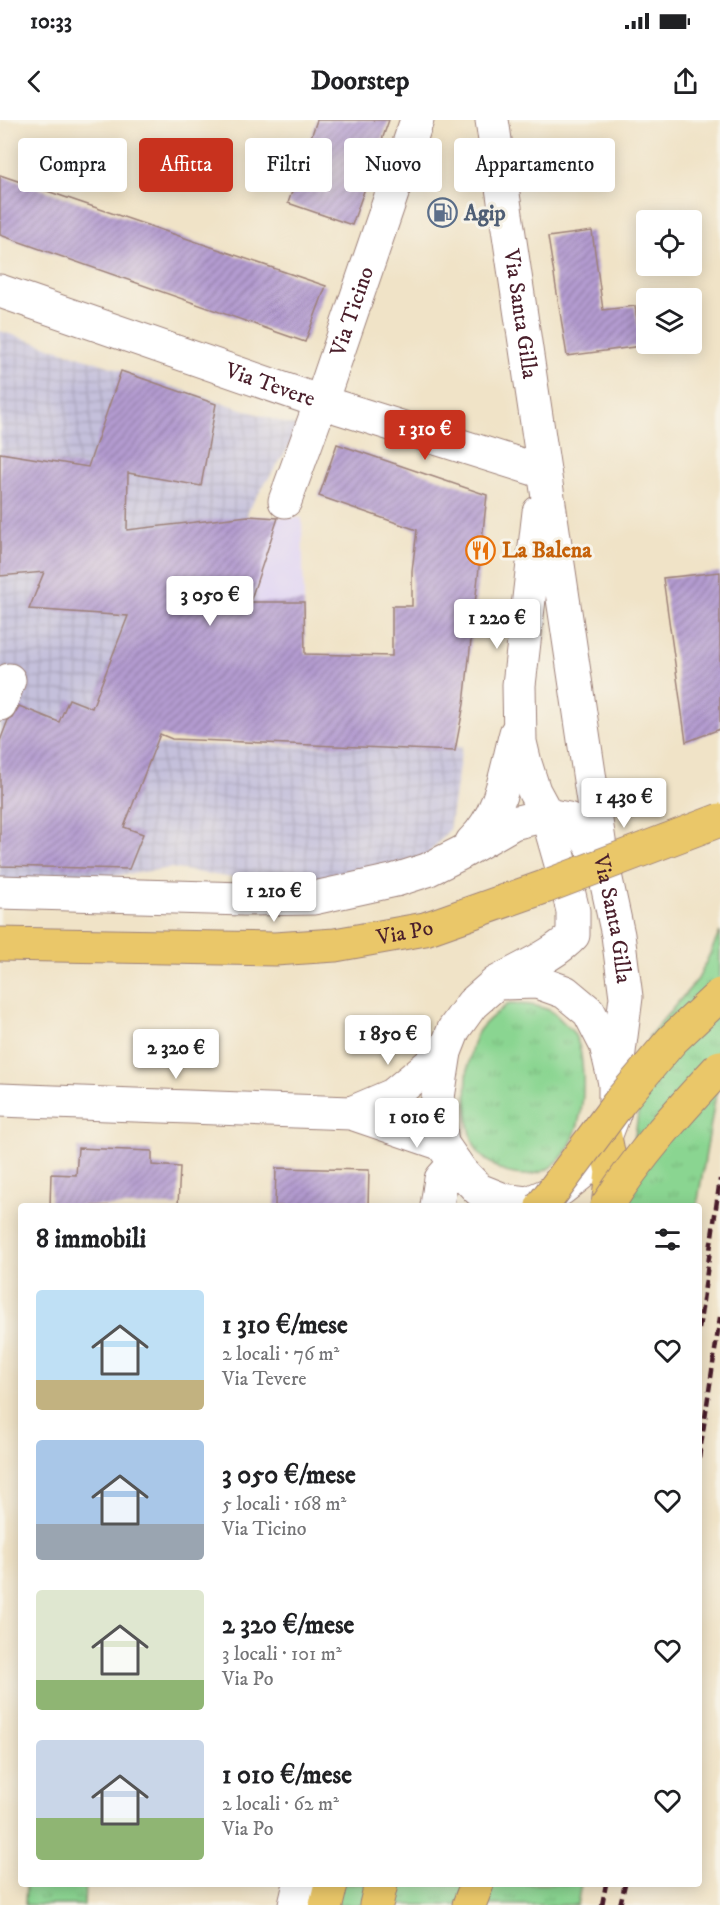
<!DOCTYPE html>
<html lang="it">
<head>
<meta charset="utf-8">
<style>
	body { margin:0; font-family:"IM FELL DW Pica",serif; background:#f6f6f6; color:#202124; height:100vh; display:flex; flex-direction:column; font-size:22px; white-space:nowrap }
	* { box-sizing:border-box; margin:0 }
	p { font-size:20px; color:#757577 }
	.icon { flex:none; width:33px; height:33px; fill:none; stroke:currentColor; stroke-width:2; stroke-linecap:round; stroke-linejoin:round }
	.map { position:relative; flex:1; overflow:hidden }
	.drawer { position:absolute; left:18px; top:1083px; width:684px; height:684px; display:flex; flex-direction:column; background:#fff; border-radius:6px; box-shadow:0 3px 15px #0003 }
	.drawer>* { flex:none }
	.banner { position:absolute; left:18px; top:18px; width:684px; height:54px; display:flex; gap:12px }
	.controls { position:absolute; left:636px; top:90px; display:grid; gap:12px }
	.controls a { display:grid; place-items:center; width:66px; height:66px; border-radius:6px; background:#fff; box-shadow:0 3px 15px #0003; font-size:30px }
	.price { position:absolute; translate:-50% -51px; padding:0 14px; border-radius:6px; background:#fff; color:#222; font-size:20px; line-height:39px; filter:drop-shadow(0 2px 3px #0008) }
	.price::after { content:''; position:absolute; left:50%; top:36px; width:18px; height:14px; margin-left:-9px; background:inherit; clip-path:polygon(0 0,100% 0,50% 100%) }
	.price.active { background:#c8321e; color:#fff }
	ul { padding:0; list-style:none }
	li { display:flex; align-items:center; gap:18px; height:150px; padding:0 18px }
	li span { display:grid; place-items:center; flex:none; width:168px; height:120px; border-radius:6px; color:#555 }
	li>.icon { margin-inline-start:auto }
	span .icon { width:72px; height:72px; fill:#fffc; stroke-width:1 }
	li b { font-size:26px }
	h2 { display:flex; justify-content:space-between; align-items:center; height:72px; padding:0 18px; font-size:26px }
	.tag { padding:0 21px; border-radius:6px; background:#fff; box-shadow:0 3px 15px #0003; font-size:21px; line-height:54px }
	.tag.active { background:#c8321e; color:#fff }
	.status { display:flex; justify-content:space-between; align-items:center; height:42px; padding:0 30px; background:#fff; direction:ltr }
	.status svg { height:16px; fill:currentColor }
	header { display:flex; justify-content:space-between; align-items:center; height:78px; padding:0 18px; background:#fff; font-size:27px; font-weight:700 }
	.map>svg:first-child { display:block }
	.built { fill:#e0d4f4 }
	.industrial { fill:url(#industrial-grid) }
	.grass { fill:url(#grass-tufts); stroke:#6a7a5e; stroke-width:1.5 }
	.building { fill:url(#building-hatch) }
	.lines { fill:none; stroke-linecap:round; stroke-linejoin:round }
	.minor-casing { stroke:#9d8179; stroke-width:35 }
	.major-casing { stroke:#9d8179; stroke-width:35 }
	.highway-casing { stroke:#9d8179; stroke-width:35 }
	.minor { stroke:#fff; stroke-width:33 }
	.major { stroke:#eac769; stroke-width:33 }
	.highway { stroke:#eac769; stroke-width:33 }
	.rail { stroke:#4a1f2b; stroke-width:4.5; stroke-dasharray:9 4.5; stroke-linecap:butt }
	.major-bridge-casing { stroke:#9d8179; stroke-width:35; stroke-linecap:butt }
	.highway-bridge-casing { stroke:#9d8179; stroke-width:35; stroke-linecap:butt }
	.major-bridge { stroke:#eac769; stroke-width:33 }
	.highway-bridge { stroke:#eac769; stroke-width:33 }
	.labels { text-anchor:middle; dominant-baseline:central; stroke-width:6; stroke-linejoin:round; paint-order:stroke }
	.service-label { font-size:22px; font-weight:bold; fill:#4e5e75; stroke:#f7f3e8; text-anchor:start }
	.street-label { font-size:22px; fill:#4a1f2b; stroke:#f7f3e8 }
	.food-label { font-size:22px; font-weight:bold; fill:#c56008; stroke:#f7f3e8; text-anchor:start }
</style>
</head>
<body>
<div class="status"><b>10:33</b><svg viewBox="0 0 49 12"><path d="M0 12V9h3v3zM5 12V6h3v6zM10 12V3h3v9zM15 12V0h3v12zM26 1h20v11H26zM47 4h2v5h-2z"/></svg></div>
<header><svg class="icon" aria-label="back" viewBox="0 0 24 24"><path d="M15 5l-7 7 7 7"/></svg>Doorstep<svg class="icon" aria-label="share" viewBox="0 0 24 24"><path d="M12 15V3M7 8l5-5 5 5M5 13v7h14v-7"/></svg></header>
<div class="map">
<svg width="720" height="1785" viewBox="0 0 720 1785">
	<defs>
		<pattern id="industrial-grid" width="8" height="8" patternUnits="userSpaceOnUse" patternTransform="scale(1.5)"><rect width="8" height="8" fill="#c4c0db"/><path d="M0 4h8M4 0v8" fill="none" stroke="#aaa5bc"/></pattern>
		<pattern id="grass-tufts" width="24" height="20" patternUnits="userSpaceOnUse" patternTransform="scale(1.5)"><rect width="24" height="20" fill="#8ad591"/><path d="M3 7l-1-3M5 7V3M7 7l1-3M15 17l-1-3M17 17v-4M19 17l1-3" fill="none" stroke="#79b67d"/></pattern>
		<pattern id="building-hatch" width="6" height="6" patternUnits="userSpaceOnUse" patternTransform="scale(1.5)"><rect width="6" height="6" fill="#b39bd0"/><path d="M-1 1l2-2M0 6l6-6M5 7l2-2" fill="none" stroke="#947ea9"/></pattern>
	</defs>
	<rect width="100%" height="100%" fill="#f7f3e8"/>
	<filter id="ink" filterUnits="userSpaceOnUse"><feTurbulence type="fractalNoise" baseFrequency=".0167" numOctaves="2"/><feDisplacementMap in="SourceGraphic" scale="12" xChannelSelector="R" yChannelSelector="G"/><feConvolveMatrix kernelMatrix="1 2 1 2 8 2 1 2 1" color-interpolation-filters="sRGB"/></filter>
	<filter id="wash" filterUnits="userSpaceOnUse"><feTurbulence type="fractalNoise" baseFrequency=".008" numOctaves="4" result="noise"/><feDisplacementMap in="SourceGraphic" scale="24" xChannelSelector="R" yChannelSelector="G"/><feGaussianBlur stdDeviation="1.35" result="paint"/><feColorMatrix in="noise" values="0 0 0 0 0 0 0 0 0 0 0 0 0 0 0 0 0 1.4 0 .05"/><feComposite in="paint" operator="in"/></filter>
	<g filter="url(#wash)">
		<rect width="100%" height="100%" fill="#f0e3c7"/>
		<polygon class="built" points="248,396 302,398 304,482 187,578"/>
		<polygon class="industrial" points="0,211 301,308 250,387 156,625 462,627 449,710 420,743 300,769 171,748 0,772"/>
		<g class="grass">
			<polygon points="720,812 720,950 697,1086 625,1086 649,916 698,859"/>
			<path d="M508 884C523 884 535 884 549 890 554 892 558 897 563 902 566 905 570 908 572 911 581 923 582 940 583 955 585 993 574 1052 526 1055 514 1055 501 1052 492 1044 488 1041 481 1037 478 1032 462 1007 463 938 478 912 485 901 498 892 508 884Z"/>
			<polygon points="26,1764 85,1764 84,1785 25,1785"/>
			<polygon points="320,1764 581,1764 577,1785 316,1785"/>
		</g>
		<g id="blocks">
			<g class="building">
				<polygon points="317,0 389,0 352,105 288,83"/>
				<polygon points="0,55 326,166 305,222 0,115"/>
				<polygon points="592,111 603,190 635,186 641,226 567,236 548,117"/>
				<polygon points="121,251 216,284 201,366 128,353 127,410 248,396 278,398 250,482 304,482 305,534 392,536 392,486 412,486 412,451 417,410 319,376 337,324 487,375 464,584 455,631 172,619 160,614 124,707 143,714 129,749 0,746 0,621 8,600 12,598 19,586 59,602 69,579 92,588 128,496 29,489 44,452 0,456 0,333 88,347"/>
				<polygon points="720,452 720,609 686,622 663,458"/>
				<polygon points="78,1028 152,1031 152,1045 180,1047 178,1086 50,1086 51,1054 76,1055"/>
				<polygon points="276,1048 369,1050 368,1086 275,1086"/>
			</g>
		</g>
	</g>
	<g filter="url(#ink)">
		<use href="#blocks" fill-opacity="0" stroke="#9d8179" stroke-width="1.5"/>
		<g class="lines">
			<defs>
				<g id="minor">
					<path id="s1" d="M492 0 602 741 618 815 626 877 615 963"/>
					<path id="s2" d="M0 171 321 282 544 352"/>
					<path id="s3" d="M285 381 321 282 417 0"/>
					<polyline points="0,584 9,560"/>
					<path d="M472 722C502 694 506 650 516 613"/>
					<polyline points="0,772 244,779 314,778 396,760 427,750 461,733 513,703 547,695 568,699 583,713 601,740"/>
					<path d="M498 862C522 848 555 835 573 815V791L565 758 547 695 534 671 525 643 520 622 519 565 539 392"/>
					<polygon points="537,862 565,872 589,892 606,925 615,963 615,991 605,1017 580,1054 561,1069 528,1083 504,1080 479,1070 460,1050 442,1024 437,984 445,932 454,909 472,884 496,863"/>
					<polyline points="0,980 351,993 442,1024"/>
					<polyline points="351,993 393,975 445,932"/>
					<polyline points="437,1086 441,1059 455,1043"/>
					<polyline points="295,1785 300,1764"/>
				</g>
				<g id="major">
					<path id="s4" d="M0 824 275 829 335 825 425 809 547 766"/>
				</g>
				<g id="highway">
					<polyline points="605,1017 612,1052 608,1086"/>
					<polyline points="326,1785 331,1764"/>
					<polyline points="376,1785 381,1764"/>
					<polyline points="469,1785 477,1764"/>
				</g>
			</defs>
			<use href="#minor" class="minor-casing"/>
			<use href="#major" class="major-casing"/>
			<use href="#highway" class="highway-casing"/>
			<use href="#minor" class="minor"/>
			<use href="#major" class="major"/>
			<use href="#highway" class="highway"/>
			<g class="rail">
				<polyline points="699,1209 720,1059"/>
				<polyline points="699,1338 720,1197"/>
				<polyline points="602,1785 606,1764"/>
				<polyline points="620,1785 625,1764"/>
			</g>
			<defs>
				<polyline id="major-bridge" points="547,766 720,700"/>
				<g id="highway-bridge">
					<polyline points="542,1086 621,980 672,920 720,875"/>
					<path d="M607 1086C639 1035 679 991 720 947"/>
				</g>
			</defs>
			<use href="#major-bridge" class="major-bridge-casing"/>
			<use href="#highway-bridge" class="highway-bridge-casing"/>
			<use href="#major-bridge" class="major-bridge"/>
			<use href="#highway-bridge" class="highway-bridge"/>
		</g>
	</g>
	<defs>
		<symbol id="fuel-ring" viewBox="-11 -11 22 22"><circle r="9.5" fill="#f7f3e8" stroke="#5c6f8a" stroke-width="1.5"/><path d="M-5.5-6h7V0h2V4h1.3V-2.5L3-4.5l.8-.8L6-3V5H2.5V1h-1V6h-7ZM-4.2-4.7v3.2H.2V-4.7Z" fill="#5c6f8a"/></symbol>
		<symbol id="restaurant-ring" viewBox="-11 -11 22 22"><circle r="9.5" fill="#f7f3e8" stroke="#e8710a" stroke-width="1.5"/><path d="M-5-6h1v4h1v-4h1v4h1v-4h1v5L-1.5 .5V6h-2V.5L-5-1ZM5-6V6H3V1.5H1.5Q1.5-4 5-6Z" fill="#e8710a"/></symbol>
	</defs>
	<g fill-rule="evenodd">
		<use href="#fuel-ring" x="426" y="76" width="33" height="33"/>
		<use href="#restaurant-ring" x="464" y="414" width="33" height="33"/>
	</g>
	<g class="labels">
		<g class="service-label">
			<text x="464" y="93">Agip</text>
		</g>
		<g class="street-label">
			<text stroke="none"><textPath href="#s3" startOffset="201">Via Ticino</textPath></text>
			<text stroke="none"><textPath href="#s1" startOffset="196">Via Santa Gilla</textPath></text>
			<text stroke="none"><textPath href="#s2" startOffset="286">Via Tevere</textPath></text>
			<text stroke="none"><textPath href="#s1" startOffset="808">Via Santa Gilla</textPath></text>
			<text stroke="none"><textPath href="#s4" startOffset="406">Via Po</textPath></text>
		</g>
		<g class="food-label">
			<text x="502" y="430">La Balena</text>
		</g>
	</g>
</svg>
<div class="controls">
<a><svg class="icon" aria-label="locate" viewBox="0 0 24 24"><circle cx="12" cy="12" r="6"/><path d="M12 2v4M12 18v4M2 12h4M18 12h4"/></svg></a>
<a><svg class="icon" aria-label="layers" viewBox="0 0 24 24"><path d="M12 4l9 5-9 5-9-5zM3 14l9 5 9-5"/></svg></a>
</div>
<b class="price active" style="left:425px;top:341px">1 310 €</b>
<b class="price" style="left:210px;top:507px">3 050 €</b>
<b class="price" style="left:497px;top:530px">1 220 €</b>
<b class="price" style="left:624px;top:709px">1 430 €</b>
<b class="price" style="left:274px;top:803px">1 210 €</b>
<b class="price" style="left:388px;top:946px">1 850 €</b>
<b class="price" style="left:176px;top:960px">2 320 €</b>
<b class="price" style="left:417px;top:1029px">1 010 €</b>
<div class="banner">
<a class="tag">Compra</a>
<a class="tag active">Affitta</a>
<a class="tag">Filtri</a>
<a class="tag">Nuovo</a>
<a class="tag">Appartamento</a>
</div>
<section class="drawer">
<h2>8 immobili<svg class="icon" aria-label="filters" viewBox="0 0 24 24"><path d="M4 7h16M4 17h16"/><circle cx="9" cy="7" r="2"/><circle cx="15" cy="17" r="2"/></svg></h2>
<ul>
<li><span style="background:linear-gradient(#bfe0f5 75%,#c2b280 0)"><svg class="icon" aria-label="home" viewBox="0 0 24 24"><path d="M3 11l9-7 9 7M6 9v11h12V9"/></svg></span><div><b>1 310 €/mese</b><p>2 locali · 76 m²</p><p>Via Tevere</p></div><svg class="icon" aria-label="heart" viewBox="0 0 24 24"><path d="M12 20l-8-8c-3-5 5-10 8-4 3-6 11-1 8 4z"/></svg></li>
<li><span style="background:linear-gradient(#a9c7e8 70%,#9aa5b1 0)"><svg class="icon" aria-label="home" viewBox="0 0 24 24"><path d="M3 11l9-7 9 7M6 9v11h12V9"/></svg></span><div><b>3 050 €/mese</b><p>5 locali · 168 m²</p><p>Via Ticino</p></div><svg class="icon" aria-label="heart" viewBox="0 0 24 24"><path d="M12 20l-8-8c-3-5 5-10 8-4 3-6 11-1 8 4z"/></svg></li>
<li><span style="background:linear-gradient(#dfe7d0 75%,#8fb573 0)"><svg class="icon" aria-label="home" viewBox="0 0 24 24"><path d="M3 11l9-7 9 7M6 9v11h12V9"/></svg></span><div><b>2 320 €/mese</b><p>3 locali · 101 m²</p><p>Via Po</p></div><svg class="icon" aria-label="heart" viewBox="0 0 24 24"><path d="M12 20l-8-8c-3-5 5-10 8-4 3-6 11-1 8 4z"/></svg></li>
<li><span style="background:linear-gradient(#c9d6e8 65%,#8fb573 0)"><svg class="icon" aria-label="home" viewBox="0 0 24 24"><path d="M3 11l9-7 9 7M6 9v11h12V9"/></svg></span><div><b>1 010 €/mese</b><p>2 locali · 62 m²</p><p>Via Po</p></div><svg class="icon" aria-label="heart" viewBox="0 0 24 24"><path d="M12 20l-8-8c-3-5 5-10 8-4 3-6 11-1 8 4z"/></svg></li>
</ul>
</section>
</div>
</body>
</html>
